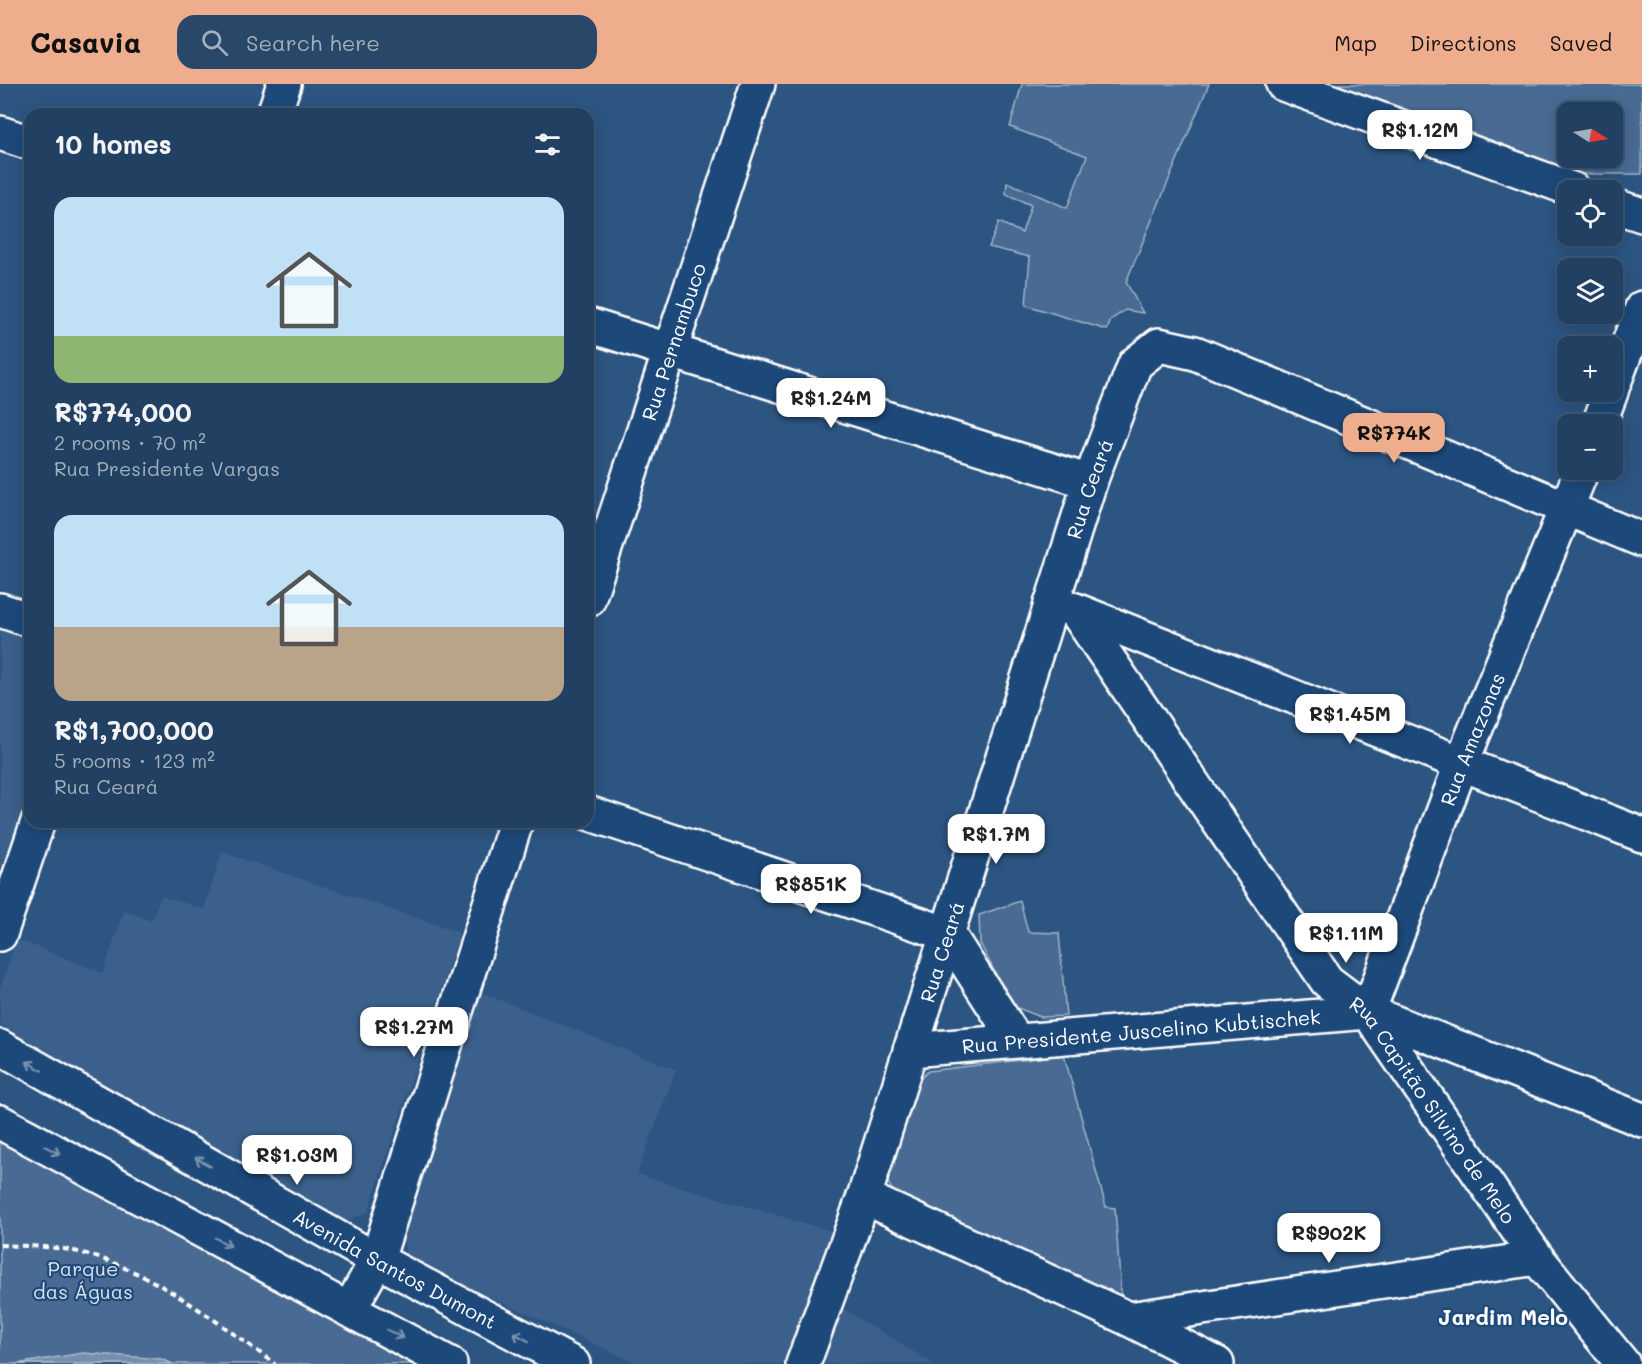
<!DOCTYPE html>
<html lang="en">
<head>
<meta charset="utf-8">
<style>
	body { margin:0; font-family:Mali,sans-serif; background:#294768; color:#f1f3f6; height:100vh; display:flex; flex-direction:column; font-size:22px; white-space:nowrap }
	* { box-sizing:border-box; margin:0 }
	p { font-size:20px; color:#a2afbe }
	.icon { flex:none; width:33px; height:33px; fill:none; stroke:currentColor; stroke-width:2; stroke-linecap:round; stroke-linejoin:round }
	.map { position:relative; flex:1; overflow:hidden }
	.side { position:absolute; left:24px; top:24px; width:570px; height:720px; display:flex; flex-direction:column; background:#214062; border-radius:18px; box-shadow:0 3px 15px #0003,0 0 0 2px #3e5977 }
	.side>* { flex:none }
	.needle { width:39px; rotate:101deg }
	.buttons { position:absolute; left:1557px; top:18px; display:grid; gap:12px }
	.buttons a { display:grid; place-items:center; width:66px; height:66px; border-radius:12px; background:#214062; box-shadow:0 3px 15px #0003,0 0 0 2px #3e5977; font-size:30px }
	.price { position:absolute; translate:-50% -51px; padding:0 14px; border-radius:12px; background:#fff; color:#222; font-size:20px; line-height:39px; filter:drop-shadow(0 2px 3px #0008) }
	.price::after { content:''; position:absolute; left:50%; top:36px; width:18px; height:14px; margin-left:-9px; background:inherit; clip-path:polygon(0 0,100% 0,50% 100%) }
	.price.on { background:#eead8d; color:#111 }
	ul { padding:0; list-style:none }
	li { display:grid; align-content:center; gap:12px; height:318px; padding:0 30px }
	li span { display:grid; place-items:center; height:186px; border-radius:18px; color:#555 }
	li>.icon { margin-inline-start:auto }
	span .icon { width:108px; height:108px; fill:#fffc; stroke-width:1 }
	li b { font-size:26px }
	h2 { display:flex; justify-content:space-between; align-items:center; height:72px; padding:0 30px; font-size:26px }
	header { display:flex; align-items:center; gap:36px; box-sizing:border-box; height:84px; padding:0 30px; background:#eead8d; color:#111 }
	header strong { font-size:28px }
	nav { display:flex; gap:33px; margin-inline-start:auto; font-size:21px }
	.search { width:420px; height:54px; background:#294768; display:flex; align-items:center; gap:15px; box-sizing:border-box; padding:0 21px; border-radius:18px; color:#a2afbe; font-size:22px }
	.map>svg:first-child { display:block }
	.built { fill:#3b618b }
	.green { fill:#486b92; stroke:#a4b5c8; stroke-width:1.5; fill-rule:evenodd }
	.water { fill:#748fad; stroke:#acbcce; stroke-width:1.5 }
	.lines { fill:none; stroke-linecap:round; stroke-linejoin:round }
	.minor-casing { stroke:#fff; stroke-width:38 }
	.tertiary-casing { stroke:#fff; stroke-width:38 }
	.path { stroke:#fff; stroke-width:4; stroke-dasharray:6 4.5; stroke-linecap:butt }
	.minor { stroke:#1f4a7a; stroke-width:33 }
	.tertiary { stroke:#1f4a7a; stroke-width:33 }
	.oneway { stroke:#7992af }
	.labels { text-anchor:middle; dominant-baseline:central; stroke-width:4.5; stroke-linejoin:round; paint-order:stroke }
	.street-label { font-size:20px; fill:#fff; stroke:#1f4a7a }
	.park-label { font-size:20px; fill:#dae1e9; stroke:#1f4a7a }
	.neighbourhood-label { font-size:21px; font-weight:bold; fill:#fff; stroke:#1f4a7a }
</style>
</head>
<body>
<header>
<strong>Casavia</strong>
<div class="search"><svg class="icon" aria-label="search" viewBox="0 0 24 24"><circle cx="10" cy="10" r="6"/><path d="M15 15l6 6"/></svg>Search here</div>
<nav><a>Map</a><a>Directions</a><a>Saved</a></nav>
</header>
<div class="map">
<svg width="1642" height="1280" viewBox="0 0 1642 1280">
	<rect width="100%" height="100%" fill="#2c5582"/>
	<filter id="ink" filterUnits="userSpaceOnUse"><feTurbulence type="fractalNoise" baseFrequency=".0167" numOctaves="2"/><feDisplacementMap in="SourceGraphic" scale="12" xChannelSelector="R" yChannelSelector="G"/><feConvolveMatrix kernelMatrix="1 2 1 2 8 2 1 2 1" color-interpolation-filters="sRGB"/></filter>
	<g filter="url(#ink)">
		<g class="built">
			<polygon points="0,542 30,552 30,711 0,795"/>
			<polygon points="222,768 460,849 368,1128 343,1138 0,940 0,905 17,855 103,889 124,826 151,837 161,812 204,825"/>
			<polygon points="480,908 676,986 637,1090 834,1148 784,1280 639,1280 405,1175 404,1135"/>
			<polygon points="840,1223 934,1280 819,1280"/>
		</g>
		<g class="green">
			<polygon points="1022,0 1209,0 1126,198 1143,229 1125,226 1111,236 1107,246 1026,221 1030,173 989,163 999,138 1022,149 1031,121 1006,110 1007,98 1067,124 1087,72 1010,43"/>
			<path d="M1328 0H1642V90H1572ZM1568 28H1612V74H1568Z"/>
			<polygon points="1020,817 1028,848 1059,849 1066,932 1041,933 1012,922 980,859 979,831"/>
			<polygon points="1064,971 1106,1123 1115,1124 1121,1212 898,1116 886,1095 911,1004 928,987"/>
			<polygon points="0,1054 415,1280 0,1280"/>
		</g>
		<polygon class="water" points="83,1269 161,1275 173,1280 16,1280"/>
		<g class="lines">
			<defs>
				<g id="minor">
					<polyline points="1283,0 1574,106"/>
					<polyline points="274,30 284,0"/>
					<polyline points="0,49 30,59"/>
					<polyline points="1612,121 1642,131"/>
					<polyline points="588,241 1090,398"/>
					<polyline points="1612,304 1642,224"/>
					<polyline points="1599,340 1611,308"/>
					<path id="s1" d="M588 516 758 0"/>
					<path id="s2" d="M1051 519 1075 526 1327 897 1368 928 1537 1174 1623 1280"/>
					<polyline points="0,526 30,536"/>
					<polyline points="1075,526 1642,751"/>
					<polyline points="588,729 948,850 1016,956"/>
					<polyline points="0,850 38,738"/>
					<path id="s3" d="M1368 928 1462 678 1582 386"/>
					<path id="s4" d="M910 966 1368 928 1642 1036"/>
					<polyline points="864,1113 1129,1235 1217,1280"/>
					<polyline points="349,1226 377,1176 516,738"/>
					<polyline points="1129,1235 1537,1174"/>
					<path id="s5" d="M803 1280 864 1113 1090 398 1135 280 1159 261 1195 269 1642 456"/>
				</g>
				<g id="tertiary">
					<path id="s6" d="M0 963 377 1176 573 1280"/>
					<polyline points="0,1038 450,1280"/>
				</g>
			</defs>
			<use href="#minor" class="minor-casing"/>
			<use href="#tertiary" class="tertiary-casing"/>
			<path class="path" d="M0 1161C21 1162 43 1162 64 1165 143 1179 212 1234 275 1280"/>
			<use href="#minor" class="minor"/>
			<use href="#tertiary" class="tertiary"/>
		</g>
		<defs><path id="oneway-shaft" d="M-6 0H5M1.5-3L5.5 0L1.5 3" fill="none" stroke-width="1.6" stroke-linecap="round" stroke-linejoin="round" transform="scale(1.5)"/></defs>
		<g class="oneway">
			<use href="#oneway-shaft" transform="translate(34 982) rotate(-150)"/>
			<use href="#oneway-shaft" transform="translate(52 1066) rotate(28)"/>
			<use href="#oneway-shaft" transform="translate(203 1078) rotate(-150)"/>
			<use href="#oneway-shaft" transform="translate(223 1158) rotate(28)"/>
			<use href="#oneway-shaft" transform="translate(395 1250) rotate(28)"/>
			<use href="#oneway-shaft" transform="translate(521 1253) rotate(-152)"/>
		</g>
	</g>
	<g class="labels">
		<g class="street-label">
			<text stroke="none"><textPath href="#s1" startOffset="272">Rua Pernambuco</textPath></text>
			<text stroke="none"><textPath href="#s5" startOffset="921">Rua Ceará</textPath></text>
			<text stroke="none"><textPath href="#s3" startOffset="292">Rua Amazonas</textPath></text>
			<text stroke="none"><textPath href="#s5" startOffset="435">Rua Ceará</textPath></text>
			<text stroke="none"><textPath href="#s4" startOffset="232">Rua Presidente Juscelino Kubtischek</textPath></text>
			<text stroke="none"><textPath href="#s2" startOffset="642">Rua Capitão Silvino de Melo</textPath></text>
			<text stroke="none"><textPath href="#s6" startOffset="453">Avenida Santos Dumont</textPath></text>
		</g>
		<g class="park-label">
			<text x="83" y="1184">Parque<tspan x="83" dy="23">das Águas</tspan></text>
		</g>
		<g class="neighbourhood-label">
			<text x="1503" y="1232">Jardim Melo</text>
		</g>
	</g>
</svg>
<div class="buttons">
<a><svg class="needle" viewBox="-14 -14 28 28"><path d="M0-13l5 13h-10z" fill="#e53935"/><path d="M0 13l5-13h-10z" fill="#a2afbe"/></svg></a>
<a><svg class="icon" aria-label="locate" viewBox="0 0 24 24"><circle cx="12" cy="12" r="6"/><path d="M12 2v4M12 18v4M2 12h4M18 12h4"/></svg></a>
<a><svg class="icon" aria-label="layers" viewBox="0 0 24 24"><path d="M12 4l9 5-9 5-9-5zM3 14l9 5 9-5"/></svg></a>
<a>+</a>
<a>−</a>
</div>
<b class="price" style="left:1420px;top:77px">R$1.12M</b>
<b class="price" style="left:831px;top:345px">R$1.24M</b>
<b class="price on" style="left:1394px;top:380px">R$774K</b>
<b class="price" style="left:1350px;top:661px">R$1.45M</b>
<b class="price" style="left:996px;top:781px">R$1.7M</b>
<b class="price" style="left:811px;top:831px">R$851K</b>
<b class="price" style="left:1346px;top:880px">R$1.11M</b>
<b class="price" style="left:414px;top:974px">R$1.27M</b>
<b class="price" style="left:297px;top:1102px">R$1.03M</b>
<b class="price" style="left:1329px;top:1180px">R$902K</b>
<section class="side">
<h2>10 homes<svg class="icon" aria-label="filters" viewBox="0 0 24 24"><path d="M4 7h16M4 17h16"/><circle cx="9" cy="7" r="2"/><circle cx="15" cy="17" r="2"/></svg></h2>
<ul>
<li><span style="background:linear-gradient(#bfe0f5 75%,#8fb573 0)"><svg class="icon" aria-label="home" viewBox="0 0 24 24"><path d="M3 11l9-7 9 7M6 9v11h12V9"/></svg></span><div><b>R$774,000</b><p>2 rooms · 70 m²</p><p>Rua Presidente Vargas</p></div></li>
<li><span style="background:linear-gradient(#bfe0f5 60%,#b9a48a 0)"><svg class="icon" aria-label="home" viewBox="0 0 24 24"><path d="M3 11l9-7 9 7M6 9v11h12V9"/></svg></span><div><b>R$1,700,000</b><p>5 rooms · 123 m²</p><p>Rua Ceará</p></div></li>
</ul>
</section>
</div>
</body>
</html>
